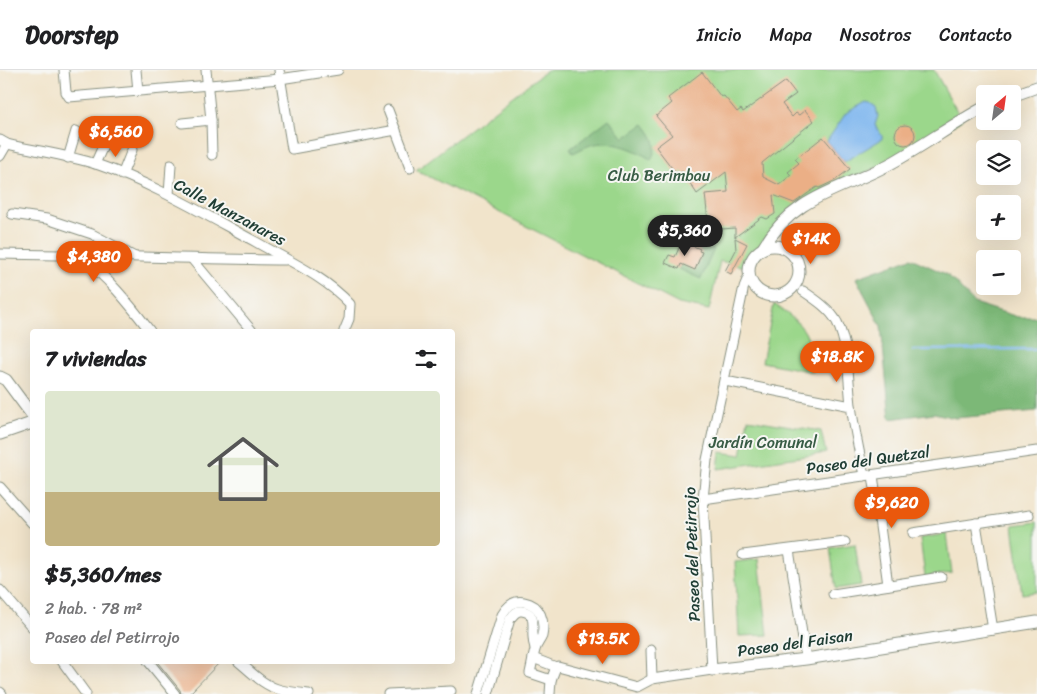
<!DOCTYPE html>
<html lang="es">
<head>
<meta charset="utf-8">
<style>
	body { margin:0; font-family:Sriracha,sans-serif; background:#f2f2f2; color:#202124; height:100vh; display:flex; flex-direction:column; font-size:19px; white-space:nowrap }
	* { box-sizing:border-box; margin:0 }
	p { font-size:16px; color:#757577 }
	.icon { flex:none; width:28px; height:28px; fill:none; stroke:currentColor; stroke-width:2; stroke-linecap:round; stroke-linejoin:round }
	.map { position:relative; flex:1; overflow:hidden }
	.side { position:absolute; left:30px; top:259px; width:425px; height:335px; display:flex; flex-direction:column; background:#fff; border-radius:5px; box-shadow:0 5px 20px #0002 }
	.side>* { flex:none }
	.needle { width:32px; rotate:29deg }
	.tools { position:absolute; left:976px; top:15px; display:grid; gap:10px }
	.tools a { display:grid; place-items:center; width:45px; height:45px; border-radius:5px; background:#fff; box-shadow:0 5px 20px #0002; font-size:25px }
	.price { position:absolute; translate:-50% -42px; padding:0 11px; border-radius:18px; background:#ea580c; color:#fff; font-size:16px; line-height:32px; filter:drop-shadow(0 1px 2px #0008) }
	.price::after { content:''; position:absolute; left:50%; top:30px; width:15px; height:11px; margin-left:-8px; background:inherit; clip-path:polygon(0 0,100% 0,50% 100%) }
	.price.on { background:#222; color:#fff }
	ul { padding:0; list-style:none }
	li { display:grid; align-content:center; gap:10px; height:265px; padding:0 15px }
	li+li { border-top:1px solid #e0e0e0 }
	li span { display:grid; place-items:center; height:155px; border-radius:5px; color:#555 }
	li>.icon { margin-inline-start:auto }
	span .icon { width:90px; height:90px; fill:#fffc; stroke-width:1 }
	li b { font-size:21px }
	h2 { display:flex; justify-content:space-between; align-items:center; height:60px; padding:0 15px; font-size:21px }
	header { display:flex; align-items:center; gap:30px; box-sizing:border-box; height:70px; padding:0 25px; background:#fff; border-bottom:1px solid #e0e0e0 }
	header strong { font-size:24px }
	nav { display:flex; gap:28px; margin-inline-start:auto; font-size:18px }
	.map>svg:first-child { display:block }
	.green { fill:#9bd78b; stroke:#5d8a60 }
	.forest { fill:#7cb877; stroke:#4e7a56 }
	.water { fill:#80b7ef; stroke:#507a92 }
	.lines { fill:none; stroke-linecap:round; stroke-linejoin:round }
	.stream { stroke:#80b7ef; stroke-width:2.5 }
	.building { fill:#ebaf86 }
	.minor-casing { stroke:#889080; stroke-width:11 }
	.tertiary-casing { stroke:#889080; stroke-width:13 }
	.minor { stroke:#fff; stroke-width:9 }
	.tertiary { stroke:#fff; stroke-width:11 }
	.labels { text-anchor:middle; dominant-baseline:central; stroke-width:4; stroke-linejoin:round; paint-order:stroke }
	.park-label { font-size:16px; fill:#385c45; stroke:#f6f6f2 }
	.street-label { font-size:16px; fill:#1f3d34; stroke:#f6f6f2 }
</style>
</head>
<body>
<header>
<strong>Doorstep</strong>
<nav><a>Inicio</a><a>Mapa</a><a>Nosotros</a><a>Contacto</a></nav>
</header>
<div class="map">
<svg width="1037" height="624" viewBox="0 0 1037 624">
	<rect width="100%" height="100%" fill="#f6f6f2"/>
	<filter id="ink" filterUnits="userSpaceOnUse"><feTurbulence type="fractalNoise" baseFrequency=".02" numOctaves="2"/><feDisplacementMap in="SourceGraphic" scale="10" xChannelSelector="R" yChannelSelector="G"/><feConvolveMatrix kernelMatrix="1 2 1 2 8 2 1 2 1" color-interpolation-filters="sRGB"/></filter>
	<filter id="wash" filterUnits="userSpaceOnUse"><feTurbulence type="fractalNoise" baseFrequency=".0096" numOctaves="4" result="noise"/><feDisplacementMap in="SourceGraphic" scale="20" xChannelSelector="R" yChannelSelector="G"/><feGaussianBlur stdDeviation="1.12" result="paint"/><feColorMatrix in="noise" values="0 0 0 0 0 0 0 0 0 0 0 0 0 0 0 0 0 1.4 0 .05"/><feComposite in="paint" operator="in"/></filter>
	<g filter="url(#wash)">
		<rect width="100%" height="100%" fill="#f1e4cb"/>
		<g class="green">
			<polygon points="547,0 934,0 962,50 898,88 822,122 750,183 745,197 720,191 709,240 679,234 416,100"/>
			<path d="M774 234C804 255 813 265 813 302L762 292Z"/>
			<polygon points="748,349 821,361 826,383 718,399 720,382 741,385"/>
			<polygon points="1037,452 1037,522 1022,524 1013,455"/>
			<polygon points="947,464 952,503 925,507 920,468"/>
			<polygon points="855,474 861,515 836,519 830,478"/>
			<polygon points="759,489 768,565 739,566 735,492"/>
		</g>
		<g class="forest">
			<path d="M609 49 624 68 644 54C654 67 659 75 651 90 638 80 612 70 595 74 588 75 580 80 573 83L570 79Z"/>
			<polygon points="685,163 714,179 701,209 679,199 681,194 702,182 699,181 700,179 682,171"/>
			<polygon points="911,188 948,205 974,233 1018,247 1037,247 1037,341 955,348 934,343 890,349 881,256 856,208"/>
		</g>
		<polygon class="water" points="866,32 870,33 876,37 878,46 875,55 882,66 882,69 844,92 827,71 846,43"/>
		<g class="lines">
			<polyline class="stream" points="913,280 1037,279"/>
		</g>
		<g id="blocks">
			<g class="building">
				<polygon points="702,2 721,27 724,26 737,42 741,39 743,42 786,11 796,24 782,34 792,47 796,43 799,45 805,40 814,51 762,93 763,107 779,115 791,105 788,102 799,93 795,89 823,67 850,99 834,111 819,118 817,117 794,133 773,125 775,144 767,149 762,147 735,167 735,158 709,160 705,124 728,122 726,102 697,124 682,101 678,106 656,77 672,65 656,46 672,33 668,28"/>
				<circle cx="905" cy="65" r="10"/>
				<polygon points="735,168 747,174 731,204 725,201 736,180"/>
				<polygon points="682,171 700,179 699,181 702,182 695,200 681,194 679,199 665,193 669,185 675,187"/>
				<polygon points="160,591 221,591 189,624 181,624 180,620 158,593"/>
			</g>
		</g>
	</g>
	<g filter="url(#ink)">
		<use href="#blocks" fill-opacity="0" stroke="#889080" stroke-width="1"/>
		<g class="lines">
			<defs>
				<g id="minor">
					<polyline points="64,0 66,22 69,27 280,9 338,0"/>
					<polyline points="136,0 138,21"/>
					<polyline points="206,0 211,50 212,85"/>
					<polyline points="279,0 292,79 396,60"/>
					<polyline points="388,40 410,98"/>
					<polyline points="182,53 211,50"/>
					<path d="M0 70 7 74C36 81 67 85 96 94 152 113 204 144 256 172 289 191 324 206 350 234L349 249 344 261"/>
					<polyline points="0,86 7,74"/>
					<polyline points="68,88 76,61"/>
					<polyline points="95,94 108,65"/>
					<polyline points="122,105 132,80"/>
					<polyline points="169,125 171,95"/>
					<polyline points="12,144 47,149 92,164 133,186"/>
					<path d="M0 184C95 185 190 189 285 190"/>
					<path d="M78 185C107 206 128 232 150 261"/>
					<polyline points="192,189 252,261"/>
					<polyline points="744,217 749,205"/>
					<path d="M803 221C815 229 830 239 837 252 849 277 848 308 851 335 854 359 860 383 864 406"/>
					<polyline points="725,311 851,336"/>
					<polyline points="873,405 888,515"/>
					<polyline points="0,417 32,453"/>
					<polyline points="703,429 1037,381"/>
					<polyline points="976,453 993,560"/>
					<polyline points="913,463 1029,445"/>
					<polyline points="789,480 806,589"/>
					<polyline points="743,485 845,472"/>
					<polyline points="0,520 32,557"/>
					<polyline points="833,524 941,507"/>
					<polyline points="651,580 652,609"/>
					<polyline points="533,588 556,597"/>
					<polyline points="62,591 86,624"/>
					<polyline points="148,591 175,624"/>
					<path d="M238 591C251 602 264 616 281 620 290 622 300 623 309 624"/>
					<polyline points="0,622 2,624"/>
					<polyline points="388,624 451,621"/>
					<path d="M478 624 502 545C507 536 514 530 524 532 541 535 545 551 542 566 540 571 536 575 535 580 533 587 532 595 530 603L551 610"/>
					<path d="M488 624 510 549C513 545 516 540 522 541 537 543 532 556 533 567 533 570 534 575 535 578"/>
					<polyline points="550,624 551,610 556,597 558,596 637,617 652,609 712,600 703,429 707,390 743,221"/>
				</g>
				<g id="tertiary">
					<polyline points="1012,26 1037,17"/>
					<circle cx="774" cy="201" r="25"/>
					<path d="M763 178C796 122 846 120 897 90 927 73 955 53 985 37"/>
					<polyline points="0,307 6,310 32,345"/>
					<polyline points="0,364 32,353"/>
					<polyline points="712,600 806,589 1037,552"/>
				</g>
			</defs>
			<use href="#minor" class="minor-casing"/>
			<use href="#tertiary" class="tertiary-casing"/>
			<use href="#minor" class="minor"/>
			<use href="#tertiary" class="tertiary"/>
		</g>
	</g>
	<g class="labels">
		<g class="park-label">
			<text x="659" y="105">Club Berimbau</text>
			<text x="763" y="372">Jardín Comunal</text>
		</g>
		<g class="street-label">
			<text transform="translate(230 142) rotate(28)">Calle Manzanares</text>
			<text transform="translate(868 390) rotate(-8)">Paseo del Quetzal</text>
			<text transform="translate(692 484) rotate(-92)">Paseo del Petirrojo</text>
			<text transform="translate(795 573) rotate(-8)">Paseo del Faisan</text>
		</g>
	</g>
</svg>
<div class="tools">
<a><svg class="needle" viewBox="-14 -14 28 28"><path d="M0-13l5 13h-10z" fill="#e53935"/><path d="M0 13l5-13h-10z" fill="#757577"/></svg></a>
<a><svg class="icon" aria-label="layers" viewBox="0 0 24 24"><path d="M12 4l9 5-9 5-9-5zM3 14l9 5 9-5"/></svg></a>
<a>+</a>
<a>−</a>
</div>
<b class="price" style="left:116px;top:88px">$6,560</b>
<b class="price on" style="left:685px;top:187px">$5,360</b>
<b class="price" style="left:811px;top:195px">$14K</b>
<b class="price" style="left:94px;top:213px">$4,380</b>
<b class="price" style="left:837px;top:313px">$18.8K</b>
<b class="price" style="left:892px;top:459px">$9,620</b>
<b class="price" style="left:603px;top:595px">$13.5K</b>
<section class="side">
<h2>7 viviendas<svg class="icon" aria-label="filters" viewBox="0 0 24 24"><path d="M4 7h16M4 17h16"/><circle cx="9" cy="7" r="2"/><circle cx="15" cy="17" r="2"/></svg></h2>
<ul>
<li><span style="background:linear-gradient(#dfe7d0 65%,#c2b280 0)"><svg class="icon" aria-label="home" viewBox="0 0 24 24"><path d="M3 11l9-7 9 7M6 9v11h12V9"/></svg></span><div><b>$5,360/mes</b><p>2 hab. · 78 m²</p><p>Paseo del Petirrojo</p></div></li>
</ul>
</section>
</div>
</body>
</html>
